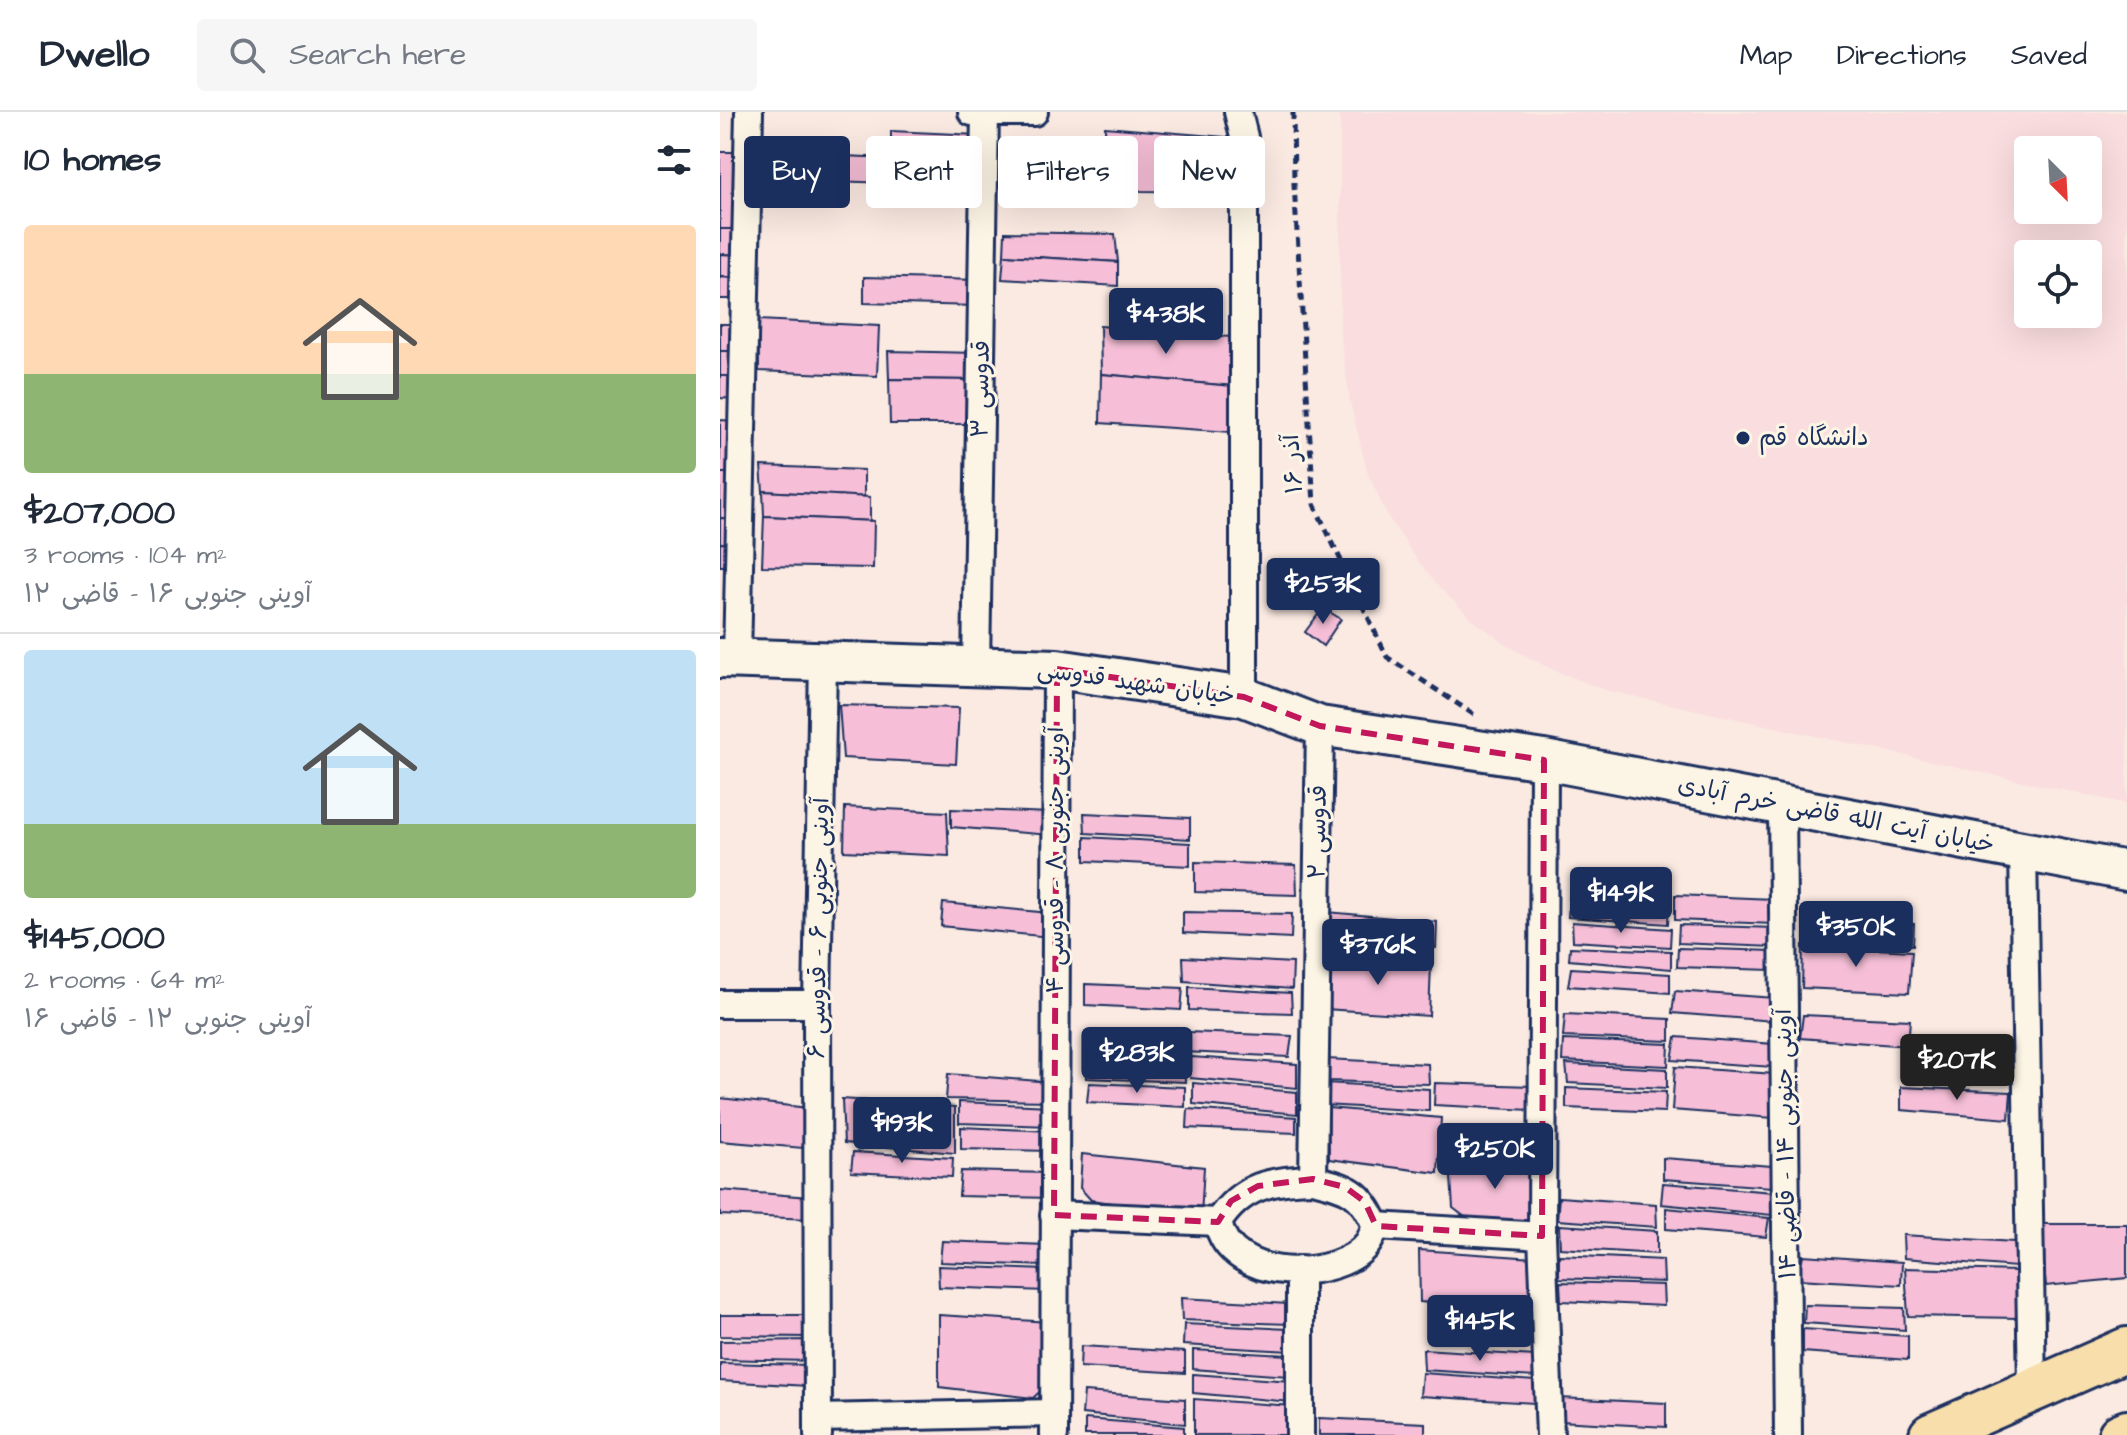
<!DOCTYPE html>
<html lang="en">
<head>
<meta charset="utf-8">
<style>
	body { margin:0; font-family:"Architects Daughter","Playpen Sans Arabic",sans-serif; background:#f6f6f7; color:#1f2937; height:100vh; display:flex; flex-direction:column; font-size:30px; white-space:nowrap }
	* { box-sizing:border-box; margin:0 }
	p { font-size:26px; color:#747a83 }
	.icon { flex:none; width:44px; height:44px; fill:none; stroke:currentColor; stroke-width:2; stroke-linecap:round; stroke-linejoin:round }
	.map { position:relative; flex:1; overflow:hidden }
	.drawer { display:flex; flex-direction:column; background:#fff; width:720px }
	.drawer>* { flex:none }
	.guide { position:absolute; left:24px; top:24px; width:760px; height:72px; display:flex; gap:16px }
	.needle { width:52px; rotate:156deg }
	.tools { position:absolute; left:1294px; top:24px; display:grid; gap:16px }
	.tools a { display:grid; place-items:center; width:88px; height:88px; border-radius:8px; background:#fff; box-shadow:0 8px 32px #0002; font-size:40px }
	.price { position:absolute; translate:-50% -68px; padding:0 18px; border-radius:8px; background:#1b2f5e; color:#fff; font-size:26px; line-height:52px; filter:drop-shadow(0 2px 4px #0008) }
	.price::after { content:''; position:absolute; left:50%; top:48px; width:24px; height:18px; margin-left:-12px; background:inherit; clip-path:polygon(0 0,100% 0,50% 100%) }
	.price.on { background:#222; color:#fff }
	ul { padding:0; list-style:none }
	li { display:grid; align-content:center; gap:16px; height:424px; padding:0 24px }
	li+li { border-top:2px solid #e0e1e3 }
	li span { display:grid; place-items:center; height:248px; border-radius:8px; color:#555 }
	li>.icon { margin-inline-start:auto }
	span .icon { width:144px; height:144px; fill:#fffc; stroke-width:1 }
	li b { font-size:34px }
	h2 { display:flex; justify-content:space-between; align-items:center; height:96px; padding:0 24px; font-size:34px }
	.pill { padding:0 28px; border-radius:8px; background:#fff; box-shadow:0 8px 32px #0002; font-size:28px; line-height:72px }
	.pill.on { background:#1b2f5e; color:#fff }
	header { display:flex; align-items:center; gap:48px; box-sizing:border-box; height:112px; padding:0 40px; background:#fff; border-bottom:2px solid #e0e1e3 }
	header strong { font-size:38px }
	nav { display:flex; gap:44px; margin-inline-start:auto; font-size:28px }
	.search { width:560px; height:72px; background:#f6f6f7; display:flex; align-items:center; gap:20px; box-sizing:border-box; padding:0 28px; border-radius:8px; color:#747a83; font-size:30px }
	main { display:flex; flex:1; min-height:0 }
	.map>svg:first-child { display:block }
	.built { fill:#fadddf; fill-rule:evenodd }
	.building { fill:#f6bfd7; stroke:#1b2f5e; stroke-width:2 }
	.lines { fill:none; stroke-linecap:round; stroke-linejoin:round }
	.minor-casing { stroke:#1b2f5e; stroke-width:32 }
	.secondary-casing { stroke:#1b2f5e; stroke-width:44 }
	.primary-casing { stroke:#1b2f5e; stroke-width:48 }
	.path { stroke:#1b2f5e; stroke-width:5; stroke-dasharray:8 6; stroke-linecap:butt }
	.minor { stroke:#fcf5e5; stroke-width:26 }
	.secondary { stroke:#fcf5e5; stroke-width:38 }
	.primary { stroke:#f8deab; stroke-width:42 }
	.marked { fill:none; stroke:#c2185b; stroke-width:6; stroke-dasharray:16 10; stroke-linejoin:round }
	.poi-dot { fill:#1b2f5e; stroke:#fcf5e5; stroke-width:3 }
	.labels { text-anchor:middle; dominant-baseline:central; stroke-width:6; stroke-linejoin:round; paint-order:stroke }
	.street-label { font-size:24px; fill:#1b2f5e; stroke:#fcf5e5 }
	.poi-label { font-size:24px; fill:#1b2f5e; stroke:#fcf5e5; text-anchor:start }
</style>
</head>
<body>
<header>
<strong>Dwello</strong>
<div class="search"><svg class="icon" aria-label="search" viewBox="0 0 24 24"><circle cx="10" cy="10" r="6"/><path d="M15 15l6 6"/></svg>Search here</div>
<nav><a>Map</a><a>Directions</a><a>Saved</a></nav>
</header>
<main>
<section class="drawer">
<h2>10 homes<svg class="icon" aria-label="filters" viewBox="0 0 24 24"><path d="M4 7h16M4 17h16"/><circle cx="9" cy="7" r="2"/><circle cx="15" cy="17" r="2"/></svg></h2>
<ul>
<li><span style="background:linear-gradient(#ffd9b3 60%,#8fb573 0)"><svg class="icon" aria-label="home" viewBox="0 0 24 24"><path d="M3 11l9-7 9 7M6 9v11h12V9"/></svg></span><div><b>$207,000</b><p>3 rooms · 104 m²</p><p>آوینی جنوبی ۱۶ - قاضی ۱۲</p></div></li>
<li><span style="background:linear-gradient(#bfe0f5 70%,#8fb573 0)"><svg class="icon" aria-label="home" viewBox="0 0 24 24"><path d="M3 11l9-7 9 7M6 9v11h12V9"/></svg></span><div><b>$145,000</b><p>2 rooms · 64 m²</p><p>آوینی جنوبی ۱۲ - قاضی ۱۶</p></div></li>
</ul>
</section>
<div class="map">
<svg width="1407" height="1323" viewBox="0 0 1407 1323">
	<rect width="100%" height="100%" fill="#fbeae2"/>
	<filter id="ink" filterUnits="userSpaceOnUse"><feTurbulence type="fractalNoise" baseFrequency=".0125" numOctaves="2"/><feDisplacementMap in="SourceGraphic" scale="16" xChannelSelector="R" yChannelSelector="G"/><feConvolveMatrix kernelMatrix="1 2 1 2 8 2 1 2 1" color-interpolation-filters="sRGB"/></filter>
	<g filter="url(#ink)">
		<path class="built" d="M620 0H1407V692L885 578 831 557 788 534 753 508 719 475 695 445 668 405 648 362 630 290 620 221ZM1308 38H1368V98H1308ZM1308 142H1368V202H1308Z"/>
		<g class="building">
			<polygon points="385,15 516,26 518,80 421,79 396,71 395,51 386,51"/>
			<polygon points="171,19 258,23 259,51 171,46"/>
			<polygon points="0,40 22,40 18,117 0,117"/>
			<polygon points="49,41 171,46 172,71 48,67"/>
			<polygon points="171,46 259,51 258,75 172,71"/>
			<polygon points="282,48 395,51 396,76 281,74"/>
			<polygon points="0,117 18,117 19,143 0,142"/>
			<polygon points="285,120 395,122 398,150 284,143"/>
			<polygon points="0,142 19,143 20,165 0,165"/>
			<polygon points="284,143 398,150 398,174 282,167"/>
			<polygon points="0,165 11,166 12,187 0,187"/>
			<polygon points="144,165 258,168 257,194 144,191"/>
			<polygon points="38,208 159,214 157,264 39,259"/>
			<polygon points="0,212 19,212 18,239 0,239"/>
			<polygon points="380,214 511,225 512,274 381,262"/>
			<rect x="0" y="239" width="18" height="25"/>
			<polygon points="168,239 257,241 256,268 169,267"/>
			<polygon points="381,262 512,274 511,320 380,311"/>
			<polygon points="0,264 18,264 17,287 0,286"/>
			<polygon points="169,267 256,268 256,312 170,312"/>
			<polygon points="0,308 16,309 14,361 0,361"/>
			<polygon points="41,354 144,358 144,385 43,379"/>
			<polygon points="0,361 14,361 14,407 0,406"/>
			<polygon points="43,379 150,385 150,409 44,404"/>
			<polygon points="44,404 154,409 153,456 42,454"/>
			<polygon points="0,406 14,407 14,432 0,431"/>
			<polygon points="0,431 14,432 13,454 0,454"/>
			<polygon points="603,496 621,507 603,534 585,520"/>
			<polygon points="119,593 239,596 236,652 123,646"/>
			<polygon points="125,695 227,700 229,744 124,739"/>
			<polygon points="231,697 331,701 331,723 231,715"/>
			<polygon points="364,701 470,706 470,727 365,721"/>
			<polygon points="365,725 470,731 470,754 365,749"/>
			<polygon points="475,750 576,753 577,783 475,780"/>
			<polygon points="850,780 949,789 948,812 848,805"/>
			<polygon points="955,783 1054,787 1054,812 955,808"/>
			<polygon points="223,791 330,801 330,825 221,814"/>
			<polygon points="463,800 572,802 571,826 463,821"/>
			<polygon points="607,800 717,810 716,836 606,826"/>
			<polygon points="1090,806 1194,812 1193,833 1089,827"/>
			<polygon points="852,810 951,817 950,835 853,829"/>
			<polygon points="959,813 1055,816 1054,835 958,831"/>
			<polygon points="1083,833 1192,839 1189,881 1082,876"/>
			<polygon points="850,835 951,839 951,857 849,848"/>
			<polygon points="958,836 1054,839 1052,858 957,855"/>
			<polygon points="463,845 573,851 572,877 464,869"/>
			<polygon points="605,849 711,852 709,904 605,897"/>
			<polygon points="851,856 950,862 950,881 848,874"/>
			<polygon points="365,872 463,876 461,898 365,893"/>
			<polygon points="469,875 571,881 572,901 469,898"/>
			<polygon points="955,879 1055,886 1054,909 952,901"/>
			<polygon points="845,902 950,907 950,929 843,925"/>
			<polygon points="1083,903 1190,908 1188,934 1080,926"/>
			<polygon points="467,920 572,924 569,945 464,940"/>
			<polygon points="956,925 1054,932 1053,955 952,948"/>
			<polygon points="843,928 949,932 948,954 842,949"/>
			<polygon points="365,944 464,948 465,970 366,966"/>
			<polygon points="471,945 577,952 577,976 470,966"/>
			<polygon points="606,947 708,952 709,972 606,969"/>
			<polygon points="846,952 947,957 947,976 848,971"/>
			<polygon points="955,955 1055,962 1053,1006 952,998"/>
			<polygon points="228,962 331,970 331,989 226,987"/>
			<polygon points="369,971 465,975 465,995 367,990"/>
			<polygon points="473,971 577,980 577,1002 473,992"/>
			<polygon points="605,971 709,977 709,999 603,993"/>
			<polygon points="715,971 812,974 811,998 714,993"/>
			<polygon points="1181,975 1291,980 1289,1007 1181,998"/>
			<polygon points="846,976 946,980 945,1000 846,996"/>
			<polygon points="0,986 97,997 95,1037 0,1029"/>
			<polygon points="122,987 235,995 235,1041 124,1031"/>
			<polygon points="239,990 330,994 330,1014 239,1011"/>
			<polygon points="608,996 721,1006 718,1061 609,1047"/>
			<polygon points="468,997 576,1005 576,1021 467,1016"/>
			<polygon points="241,1015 330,1019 329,1039 241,1037"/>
			<polygon points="815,1023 814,1046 730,1047 729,1024"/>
			<polygon points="133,1040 233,1046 232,1065 131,1060"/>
			<polygon points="362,1042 484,1055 481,1103 371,1088 360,1076"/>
			<polygon points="943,1046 1052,1054 1052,1075 943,1067"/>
			<polygon points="730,1050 818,1052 816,1108 749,1108 733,1096"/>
			<polygon points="241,1059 330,1061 331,1086 239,1084"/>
			<polygon points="943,1071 1053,1080 1052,1103 941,1092"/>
			<polygon points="0,1078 89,1085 90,1107 0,1103"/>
			<polygon points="839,1085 936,1092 937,1115 837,1108"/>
			<polygon points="946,1096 1049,1106 1046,1125 946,1117"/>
			<polygon points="1320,1112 1407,1112 1407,1166 1326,1174"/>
			<polygon points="839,1113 937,1119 937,1142 840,1136"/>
			<polygon points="1183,1123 1294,1130 1296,1155 1184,1146"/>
			<polygon points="222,1129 327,1133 325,1154 220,1150"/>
			<polygon points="699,1138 814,1146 814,1201 700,1190"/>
			<polygon points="839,1143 943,1148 944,1170 839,1166"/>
			<polygon points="1083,1143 1182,1150 1181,1173 1078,1167"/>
			<polygon points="218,1154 326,1158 326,1179 219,1175"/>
			<polygon points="1185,1156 1297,1159 1299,1206 1188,1204"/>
			<polygon points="840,1170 943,1173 944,1194 841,1189"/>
			<polygon points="461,1186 569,1192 569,1212 462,1208"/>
			<polygon points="1085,1193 1184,1196 1185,1218 1084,1211"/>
			<polygon points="0,1203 87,1203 88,1225 0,1224"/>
			<polygon points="219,1203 329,1210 328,1272 313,1286 219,1275"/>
			<polygon points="464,1212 569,1217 570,1239 463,1233"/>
			<polygon points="1083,1217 1188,1224 1188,1248 1083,1240"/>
			<polygon points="90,1228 90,1249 0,1247 0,1229"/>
			<polygon points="361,1234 465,1240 465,1261 360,1255"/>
			<polygon points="703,1237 816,1244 816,1265 704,1258"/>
			<polygon points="473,1238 568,1243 569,1264 473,1257"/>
			<polygon points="0,1251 89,1253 88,1274 0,1269"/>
			<polygon points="702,1261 815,1269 814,1291 700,1284"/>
			<polygon points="473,1262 571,1269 571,1290 473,1281"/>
			<polygon points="364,1280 465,1287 465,1312 362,1302"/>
			<polygon points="839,1286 946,1291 946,1315 839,1309"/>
			<polygon points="474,1287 572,1294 572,1323 474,1323"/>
			<polygon points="599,1306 705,1311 705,1323 599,1323"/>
			<polygon points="365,1307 464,1315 464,1323 365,1323"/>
		</g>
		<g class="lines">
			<defs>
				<g id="minor">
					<polyline points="252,0 314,0"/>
					<polyline points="518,0 524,25 524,585"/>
					<polyline points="17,546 29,0"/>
					<polyline points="256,554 265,0"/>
					<polyline points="824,648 822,1124 830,1323"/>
					<polyline points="1062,693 1068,1323"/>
					<polyline points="1303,739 1312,1278"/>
					<polyline points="0,892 97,892"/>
					<polyline points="593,1067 600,614"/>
					<path d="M593 1067C629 1076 641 1079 656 1114 653 1120 651 1127 648 1131 619 1170 509 1172 498 1110 522 1073 552 1068 593 1067Z"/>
					<polyline points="334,1103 498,1110"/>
					<polyline points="656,1114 822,1124"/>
					<polyline points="98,1306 334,1301"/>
					<polyline points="98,1323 97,892 103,548"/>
					<polyline points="334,1323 337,557"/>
					<polyline points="580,1323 580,1158"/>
				</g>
				<polyline id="secondary" points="0,546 337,557 524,585 600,614 824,648 1407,759"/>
				<g id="primary">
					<polyline points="1211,1323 1407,1237"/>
					<polyline points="1400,1323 1407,1320"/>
				</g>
			</defs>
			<use href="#minor" class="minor-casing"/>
			<use href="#secondary" class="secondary-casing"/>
			<use href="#primary" class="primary-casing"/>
			<polyline class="path" points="573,0 574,72 594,392 667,545 756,604"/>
			<use href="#minor" class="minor"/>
			<use href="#secondary" class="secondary"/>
			<use href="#primary" class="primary"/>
		</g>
	</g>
	<path class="marked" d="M337 557 524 585 600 614 824 648 822 1124 656 1114 645 1090 625 1075 593 1067 538 1074 511 1089 498 1110 334 1103Z"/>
	<circle class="poi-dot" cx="1023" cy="326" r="8"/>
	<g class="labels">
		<g class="street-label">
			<text transform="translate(261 277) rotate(-89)">قدوسی ۳</text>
			<text transform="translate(573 352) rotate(-94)">۱۶ آذر</text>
			<text transform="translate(416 571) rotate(8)">خیابان شهید قدوسی</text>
			<text transform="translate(1116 703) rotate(11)">خیابان آیت الله قاضی خرم آبادی</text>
			<text transform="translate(598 720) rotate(-89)">قدوسی ۲</text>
			<text transform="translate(336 748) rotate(-90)">آوینی جنوبی ۸ - قدوسی ۴</text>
			<text transform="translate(99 816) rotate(-89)">آوینی جنوبی ۶ - قدوسی ۶</text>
			<text transform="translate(1066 1032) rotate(-91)">آوینی جنوبی ۱۴ - قاضی ۱۴</text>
		</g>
		<g class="poi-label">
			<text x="1039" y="326">دانشگاه قم</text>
		</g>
	</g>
</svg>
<div class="tools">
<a><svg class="needle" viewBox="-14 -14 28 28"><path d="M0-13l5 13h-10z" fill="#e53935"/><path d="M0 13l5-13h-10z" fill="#747a83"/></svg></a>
<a><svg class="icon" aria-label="locate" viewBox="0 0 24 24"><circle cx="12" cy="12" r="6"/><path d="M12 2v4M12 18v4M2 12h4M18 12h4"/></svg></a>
</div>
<b class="price" style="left:446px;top:244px">$438K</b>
<b class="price" style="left:603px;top:514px">$253K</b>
<b class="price" style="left:901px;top:823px">$149K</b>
<b class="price" style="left:1136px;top:857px">$350K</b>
<b class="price" style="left:658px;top:875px">$376K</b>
<b class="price" style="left:417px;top:983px">$283K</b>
<b class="price on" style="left:1237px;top:990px">$207K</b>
<b class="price" style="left:182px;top:1053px">$193K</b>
<b class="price" style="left:775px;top:1079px">$250K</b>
<b class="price" style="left:760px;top:1251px">$145K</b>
<div class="guide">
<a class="pill on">Buy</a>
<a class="pill">Rent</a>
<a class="pill">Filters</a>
<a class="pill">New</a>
</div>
</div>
</main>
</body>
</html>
